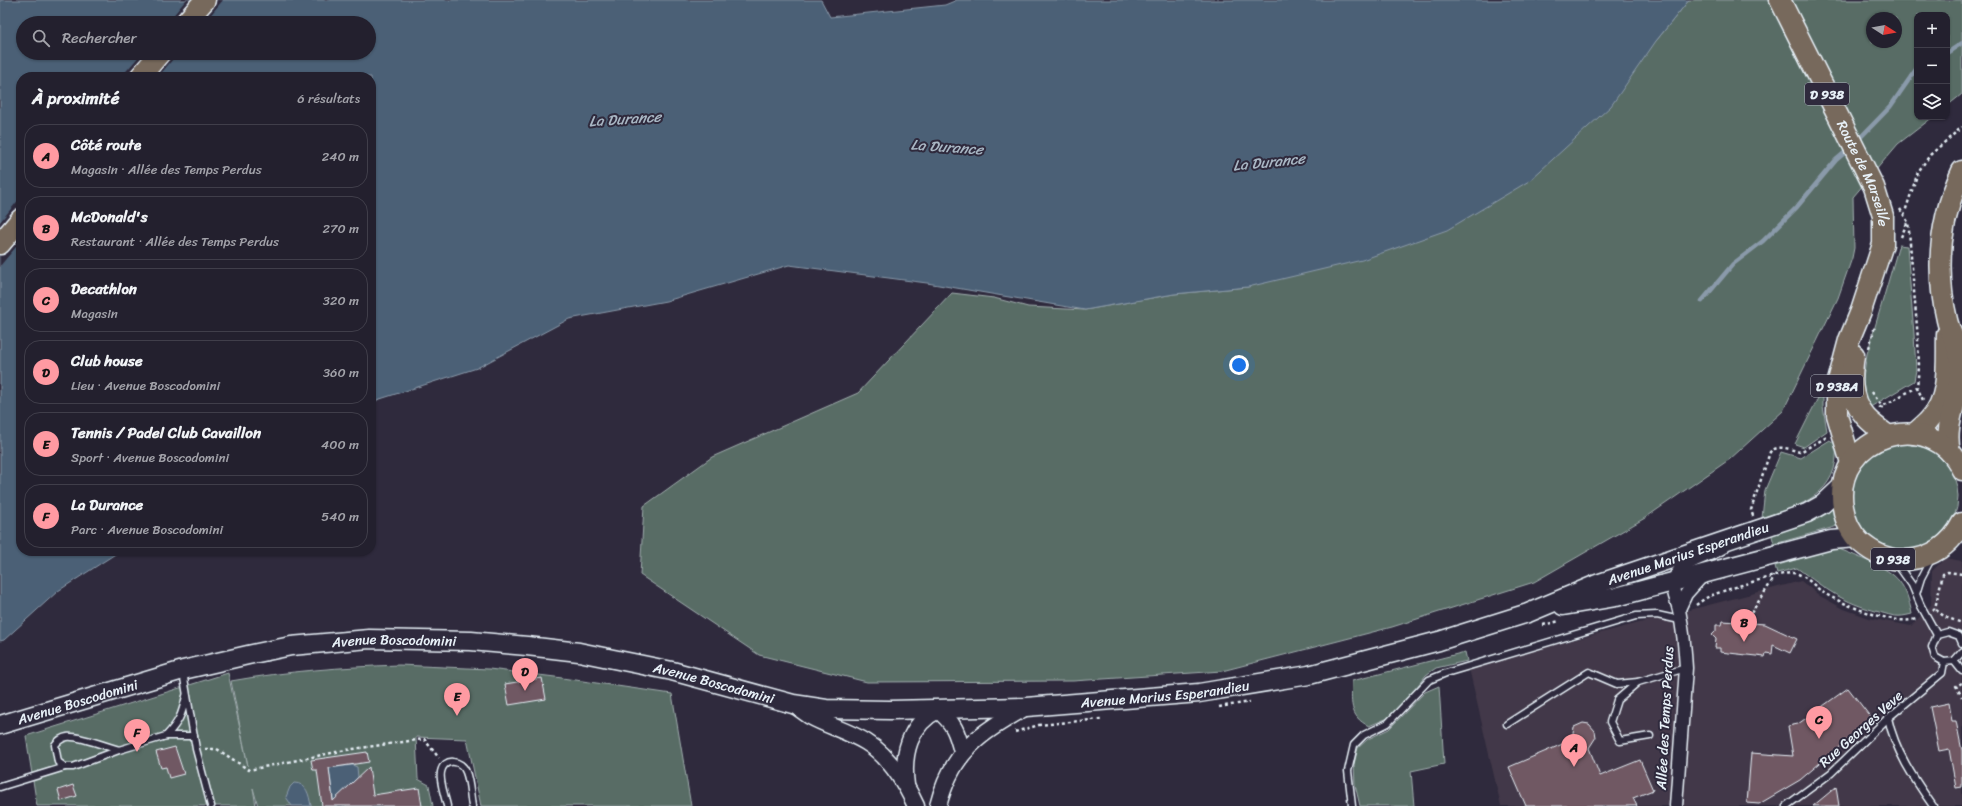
<!DOCTYPE html>
<html lang="fr">
<meta charset="utf-8">
<style>
body{margin:0;font-family:Sriracha,sans-serif;background:#2b2836;color:#f1f3f6}
.controls{position:absolute;right:12px;top:12px;display:grid;overflow:hidden;border-radius:8px;box-shadow:0 1px 3px #0004}
.controls button{width:36px;height:36px;display:grid;place-items:center;padding:0;border:0;border-bottom:1px solid #403e4a;background:#23202e;color:#f1f3f6;font:20px sans-serif}
.compass{position:absolute;left:1866px;top:12px;width:36px;height:36px;border-radius:50%;background:#23202e;box-shadow:0 1px 3px #0004;rotate:101deg}
.you{position:absolute;left:1239px;top:365px;width:14px;height:14px;margin:-10px;border:3px solid #fff;border-radius:50%;background:#1a73e8;box-shadow:0 0 0 6px #1a73e833}
.badge{display:grid;place-items:center;width:26px;height:26px;border-radius:50%;background:#ff9aa2;color:#111;font-size:13px;font-weight:700}
.pin{position:absolute;translate:-50% -33px;filter:drop-shadow(0 1px 2px #0008)}
.pin::after{content:'';position:absolute;top:21px;width:14px;height:12px;background:inherit;clip-path:polygon(0 0,100% 0,50% 100%)}
.list{margin:0;padding:0;list-style:none}
h2{display:flex;justify-content:space-between;align-items:center;height:52px;margin:0;padding:0 16px;font-size:17px}
h2 small{font-size:13px;font-weight:400;color:#a3a3aa}
.list li{display:grid;grid-template-columns:26px 1fr auto;gap:12px;align-items:center;box-sizing:border-box;height:64px;margin:0 8px 8px;padding:0 8px;border:1px solid #403e4a;border-radius:16px}
.list b{display:block;font-size:15px;white-space:nowrap}
.list p{margin:0;font-size:13px;white-space:nowrap;color:#a3a3aa}
.list em{font-size:13px;font-style:normal;color:#a3a3aa}
.icon{flex:none;width:22px;height:22px;fill:none;stroke:currentColor;stroke-width:2;stroke-linecap:round;stroke-linejoin:round}
.map{position:relative;flex:none;width:1962px;height:806px;overflow:hidden}
.search{position:absolute;background:#23202e;box-shadow:0 1px 3px #0004;left:16px;top:16px;width:360px;height:44px;display:flex;align-items:center;gap:10px;box-sizing:border-box;padding:0 14px;border-radius:22px;color:#a3a3aa;font-size:15px}
.panel{position:absolute;background:#23202e;box-shadow:0 1px 3px #0004;left:16px;top:72px;width:360px;height:484px;border-radius:16px}
.map>svg:first-child{display:block}
.built{fill:#423848}
.green{fill:#596c65;stroke:#a0aeae;fill-rule:evenodd}
.water{fill:#4b6076;stroke:#8a9aaa;fill-rule:evenodd}
.pier{fill:#2f2a3d}
.lines{fill:none;stroke-linecap:round;stroke-linejoin:round}
.stream{stroke:#8a9aaa;stroke-width:4.5}
.building{fill:#705863;stroke:#e8f1f8}
.service-casing{stroke:#e8f1f8;stroke-width:9}
.minor-casing{stroke:#e8f1f8;stroke-width:15}
.tertiary-casing{stroke:#e8f1f8;stroke-width:19}
.secondary-casing{stroke:#e8f1f8;stroke-width:21}
.primary-casing{stroke:#e8f1f8;stroke-width:23}
.path{stroke:#e8f1f8;stroke-width:2.5;stroke-dasharray:3 3;stroke-linecap:butt}
.service{stroke:#2f2a3d;stroke-width:6}
.minor{stroke:#2f2a3d;stroke-width:12}
.tertiary{stroke:#2f2a3d;stroke-width:16}
.secondary{stroke:#2f2a3d;stroke-width:18}
.primary{stroke:#77695c;stroke-width:20}
.labels{text-anchor:middle;dominant-baseline:central;stroke-width:4;stroke-linejoin:round;paint-order:stroke}
.shield{fill:#2f2a3d;stroke:#b0b5c0;stroke-width:1}
.shield-label{font-size:13px;font-weight:bold;fill:#e8f1f8}
.street-label{font-size:14px;fill:#e8f1f8;stroke:#2f2a3d}
.water-label{font-size:15px;font-style:italic;fill:#a9b7c4;stroke:#2f2a3d}
</style>
<div class="map">
<svg width="1962" height="806" viewBox="0 0 1962 806">
<rect width="100%" height="100%" fill="#2f2a3d"/>
<filter id="ink" filterUnits="userSpaceOnUse"><feTurbulence type="fractalNoise" baseFrequency=".025" numOctaves="2"/><feDisplacementMap in="SourceGraphic" scale="8" xChannelSelector="R" yChannelSelector="G"/><feConvolveMatrix kernelMatrix="1 2 1 2 8 2 1 2 1" color-interpolation-filters="sRGB"/></filter>
<g filter="url(#ink)">
<path class="built" d="M1945 558 1962 561V806H1501L1469 668 1577 639 1801 581 1820 596 1844 609 1869 618 1911 626 1931 605 1932 571Z"/>
<g class="green">
<path d="M1689 0H1962V94L1947 106V15H1917V117H1933L1898 144 1853 197 1854 248 1852 258 1838 298 1783 411 1730 459 1645 518 1534 582 1392 627 1222 671 1073 681 867 682 759 655 640 575 644 506 712 457 858 393 952 293 994 298 1028 307 1085 310 1174 294 1248 287 1656 41ZM1872 18H1896V42H1872Z"/>
<path d="M1899 245 1907 246 1914 334 1916 370 1914 381 1867 409 1861 390 1867 354Z"/>
<path d="M1823 388V407L1827 431 1804 447 1795 444Z"/>
<path d="M1830 440 1836 445C1840 494 1801 506 1762 518L1765 490 1781 452 1801 458Z"/>
<circle cx="1905" cy="497" r="53"/>
<path d="M1832 505 1834 518 1838 526 1774 544 1771 532Z"/>
<path d="M1839 549C1850 553 1860 558 1870 562 1898 574 1906 584 1912 614 1897 618 1894 616 1879 612 1842 602 1827 590 1797 568L1777 573 1775 566 1825 551Z"/>
<path d="M1465 652 1467 661 1436 668 1426 675 1395 715 1369 726C1349 717 1351 701 1352 681Z"/>
<path d="M399 665 489 669 555 677 672 694 691 806H481L467 739 416 737 418 779 429 785 433 806H258L253 788 256 806H37L26 736 228 673 248 766 231 681C287 671 342 667 399 665Z"/>
<path d="M1439 686 1444 764 1411 771 1414 806H1360L1355 785 1354 764 1358 748 1368 739 1389 729 1425 692Z"/>
</g>
<g class="water">
<path d="M0 0H821L830 17 945 5 957 0H1689L1656 41 1611 106 1529 181 1447 230 1362 260 1248 287 1174 294 1085 310 927 283 789 265 666 301 569 319 477 368 377 400 371 408V77H21V551H120L58 591 4 640 0 641ZM23 23H369V53H23Z"/>
<path d="M352 765 357 767 358 777 352 783 355 801 334 804 329 768Z"/>
<path d="M294 783C307 783 309 795 311 806H292L286 797 290 787Z"/>
</g>
<g class="pier">
<path d="M186 0H223L204 23H167Z"/>
<path d="M142 53H178L158 77H121Z"/>
<path d="M21 197V241L0 266V222Z"/>
</g>
<g class="lines">
<g class="stream">
<path d="M1947 53 1962 43"/>
<path d="M1857 141 1890 107 1917 68"/>
<path d="M1702 301 1733 264 1763 241 1796 208 1836 160 1849 149"/>
</g>
</g>
<g class="building">
<path d="M1723 621 1765 624 1797 639 1790 653 1773 645 1772 654 1766 653 1765 657 1720 652V648H1715L1716 639 1712 635 1716 631V625H1722Z"/>
<path d="M542 678 546 699 509 705 505 684Z"/>
<path d="M1848 688 1872 719 1800 780 1759 804 1747 803 1751 753 1793 756 1788 726 1798 724Z"/>
<path d="M1949 703 1952 721H1956L1962 751V787L1956 788 1949 749 1939 751 1930 707Z"/>
<path d="M1583 723 1589 724 1595 731 1596 737 1589 748 1600 776 1640 760 1653 790 1633 798 1637 806H1526L1509 767 1572 740 1574 727Z"/>
<path d="M175 747 184 774 169 778 166 767 161 768 156 752Z"/>
<path d="M367 752 369 762 329 768 333 801 369 767 373 795 419 788 422 806H322L317 770H313L311 760Z"/>
<path d="M73 785 77 796 61 801 58 790Z"/>
<path d="M1836 787 1839 806H1813Z"/>
</g>
<g class="lines">
<defs>
<g id="service">
<path d="M1897 564 1912 585 1921 606 1937 635"/>
<path d="M1916 594 1921 578 1931 559"/>
<path d="M1962 643 1959 636 1948 632 1937 635 1932 647 1935 657 1944 662 1954 661 1962 652"/>
<path d="M1954 661 1962 671"/>
<path d="M183 672 196 749 211 806"/>
<path d="M1888 718C1895 751 1914 779 1933 806"/>
<path d="M1507 724 1589 672 1617 684 1638 682"/>
<path d="M166 736C179 722 182 715 186 696"/>
<path d="M1650 736 1620 741 1610 722 1617 700 1638 682 1686 668"/>
<path d="M119 750C108 747 77 735 67 737 61 738 58 741 55 745L58 762 65 767H73L119 750 166 736H194"/>
<path d="M0 787 65 767"/>
<path d="M447 806C445 796 439 781 441 772 444 757 462 760 466 772 470 782 470 795 472 806"/>
<path d="M1352 806 1348 771 1354 745 1364 735 1388 723 1429 680 1446 673 1636 616 1657 615 1680 620"/>
<path d="M1786 806 1831 773 1888 718 1942 673 1944 662"/>
</g>
<g id="minor">
<path d="M1679 609 1686 594 1704 574"/>
<path d="M1676 806 1686 668C1685 649 1683 629 1679 610 1677 601 1673 594 1673 584 1674 577 1679 570 1684 566 1696 558 1711 555 1723 547"/>
</g>
<g id="tertiary">
<path d="M793 704C799 708 804 712 810 716 828 726 848 731 866 742 889 756 905 782 916 806"/>
<path d="M906 785C902 755 909 724 938 710 954 723 957 732 962 752"/>
<path d="M938 806C952 751 979 734 1026 707"/>
</g>
<g id="secondary">
<path d="M1563 606 1616 597 1831 540 1857 538"/>
<path id="s1" d="M0 725 183 670 248 655 291 646 369 639 471 641 527 646 579 652 672 671 793 704 826 709 890 710 1026 707 1199 693 1309 675 1439 641 1528 613 1597 584 1807 513 1823 504 1842 486"/>
</g>
<g id="primary">
<path id="s2" d="M1780 0 1874 187 1883 216V244L1861 311 1849 340 1837 385V415L1851 463"/>
<path d="M185 23 205 0"/>
<path d="M140 77 160 53"/>
<path d="M0 244 21 219"/>
<path d="M1854 355C1851 376 1850 399 1864 415 1870 423 1880 429 1888 436"/>
<path d="M1914 434C1919 429 1925 425 1930 419 1951 397 1946 362 1947 334"/>
<path d="M1950 452C1943 419 1962 397 1961 363 1960 348 1950 334 1947 320 1935 269 1940 218 1962 171"/>
<path d="M1962 470C1932 404 1831 435 1843 507 1845 520 1851 533 1860 542 1873 553 1890 561 1907 560 1931 558 1951 545 1962 523"/>
</g>
</defs>
<use href="#service" class="service-casing"/>
<use href="#minor" class="minor-casing"/>
<use href="#tertiary" class="tertiary-casing"/>
<use href="#secondary" class="secondary-casing"/>
<use href="#primary" class="primary-casing"/>
<g class="path">
<path d="M1900 209 1908 222 1909 231 1918 339 1919 367 1917 387 1923 400"/>
<path d="M1904 215 1918 172 1930 155 1962 127"/>
<path d="M1901 237 1907 223"/>
<path d="M1869 348 1875 326"/>
<path d="M1872 392 1883 408"/>
<path d="M1879 408 1917 387"/>
<path d="M1753 516 1751 510 1770 452C1778 444 1789 449 1800 452L1827 437"/>
<path d="M1696 605C1700 602 1704 599 1708 597 1720 591 1782 572 1793 573 1806 574 1814 587 1824 593 1842 604 1899 628 1918 618"/>
<path d="M1933 610 1935 608 1943 574 1948 572 1962 574"/>
<path d="M1936 610 1945 617 1962 623"/>
<path d="M1751 613 1772 581 1773 576"/>
<path d="M1543 625 1560 621"/>
<path d="M1962 683 1956 686 1962 697"/>
<path d="M1219 707 1250 702"/>
<path d="M1015 732 1039 725 1101 719"/>
<path d="M205 749H217L249 770 346 750 424 739 439 758"/>
</g>
<use href="#service" class="service"/>
<use href="#minor" class="minor"/>
<use href="#tertiary" class="tertiary"/>
<use href="#secondary" class="secondary"/>
<use href="#primary" class="primary"/>
</g>
</g>
<g class="labels">
<g class="shield">
<rect x="1805" y="83" width="44" height="22" rx="3"/>
<rect x="1811" y="375" width="52" height="22" rx="3"/>
<rect x="1871" y="548" width="44" height="22" rx="3"/>
</g>
<g class="shield-label">
<text x="1827" y="94">D 938</text>
<text x="1837" y="386">D 938A</text>
<text x="1893" y="559">D 938</text>
</g>
<g class="street-label">
<text stroke="none"><textPath href="#s2" startOffset="193">Route de Marseille</textPath></text>
<text stroke="none"><textPath href="#s1" startOffset="1728">Avenue Marius Esperandieu</textPath></text>
<text stroke="none"><textPath href="#s1" startOffset="405">Avenue Boscodomini</textPath></text>
<text stroke="none"><textPath href="#s1" startOffset="729">Avenue Boscodomini</textPath></text>
<text stroke="none"><textPath href="#s1" startOffset="1184">Avenue Marius Esperandieu</textPath></text>
<text stroke="none"><textPath href="#s1" startOffset="81">Avenue Boscodomini</textPath></text>
<text transform="translate(1665 718) rotate(-87)">Allée des Temps Perdus</text>
<text transform="translate(1861 729) rotate(-42)">Rue Georges Veve</text>
</g>
<g class="water-label">
<text transform="translate(625 119) rotate(-4)">La Durance</text>
<text transform="translate(947 147) rotate(4)">La Durance</text>
<text transform="translate(1269 162) rotate(-6)">La Durance</text>
</g>
</g>
</svg>
<div class="controls">
<button>+</button>
<button>−</button>
<button><svg class="icon" aria-label="layers" viewBox="0 0 24 24"><path d="M12 4l9 5-9 5-9-5zM3 14l9 5 9-5"/></svg></button>
</div>
<svg class="compass" viewBox="-18 -18 36 36"><path d="M0-13l5 13h-10z" fill="#e53935"/><path d="M0 13l5-13h-10z" fill="#a3a3aa"/></svg>
<div class="you"></div>
<div class="pin badge" style="left:1574px;top:767px">A</div>
<div class="pin badge" style="left:1744px;top:642px">B</div>
<div class="pin badge" style="left:1819px;top:739px">C</div>
<div class="pin badge" style="left:525px;top:691px">D</div>
<div class="pin badge" style="left:457px;top:716px">E</div>
<div class="pin badge" style="left:137px;top:752px">F</div>
<div class="search"><svg class="icon" aria-label="search" viewBox="0 0 24 24"><circle cx="10" cy="10" r="6"/><path d="M15 15l6 6"/></svg>Rechercher</div>
<section class="panel">
<h2>À proximité<small>6 résultats</small></h2>
<ul class="list">
<li><span class="badge">A</span><div><b>Côté route</b><p>Magasin · Allée des Temps Perdus</p></div><em>240 m</em></li>
<li><span class="badge">B</span><div><b>McDonald's</b><p>Restaurant · Allée des Temps Perdus</p></div><em>270 m</em></li>
<li><span class="badge">C</span><div><b>Decathlon</b><p>Magasin</p></div><em>320 m</em></li>
<li><span class="badge">D</span><div><b>Club house</b><p>Lieu · Avenue Boscodomini</p></div><em>360 m</em></li>
<li><span class="badge">E</span><div><b>Tennis / Padel Club Cavaillon</b><p>Sport · Avenue Boscodomini</p></div><em>400 m</em></li>
<li><span class="badge">F</span><div><b>La Durance</b><p>Parc · Avenue Boscodomini</p></div><em>540 m</em></li>
</ul>
</section>
</div>
